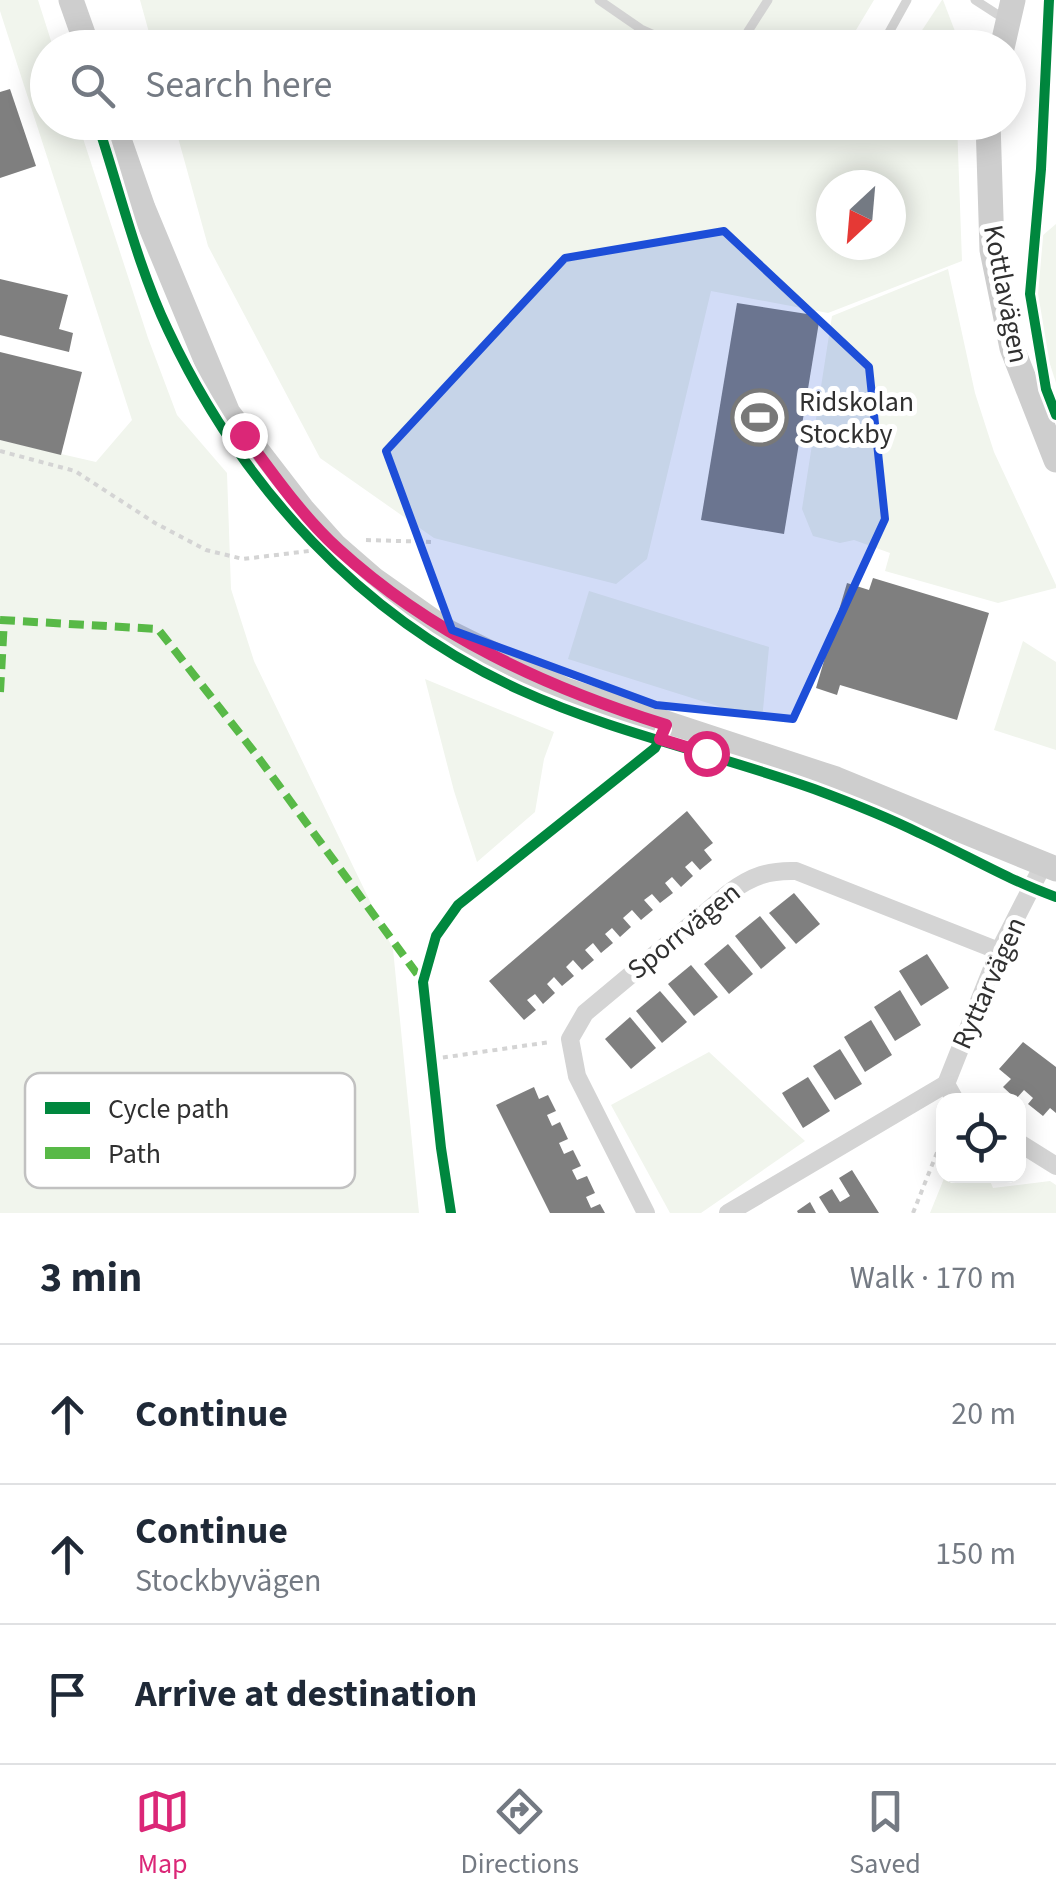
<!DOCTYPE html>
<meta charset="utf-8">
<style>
body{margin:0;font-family:"Source Sans 3",sans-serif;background:#f2f2f3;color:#1f2937}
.controls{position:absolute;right:30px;bottom:30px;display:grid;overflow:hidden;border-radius:20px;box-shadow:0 5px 25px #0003}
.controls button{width:90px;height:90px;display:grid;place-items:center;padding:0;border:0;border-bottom:2px solid #e0e1e3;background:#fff;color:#1f2937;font:50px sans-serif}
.compass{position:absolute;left:816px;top:170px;width:90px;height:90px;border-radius:50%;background:#fff;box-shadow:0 5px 25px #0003;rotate:206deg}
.stop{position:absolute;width:30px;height:30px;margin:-22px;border:8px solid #db2777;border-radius:50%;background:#fff}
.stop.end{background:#db2777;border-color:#fff;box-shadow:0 2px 10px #0008}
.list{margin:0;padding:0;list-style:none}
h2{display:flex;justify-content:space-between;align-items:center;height:130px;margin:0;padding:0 40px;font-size:42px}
h2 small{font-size:32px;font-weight:400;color:#747a83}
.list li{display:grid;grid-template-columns:65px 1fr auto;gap:30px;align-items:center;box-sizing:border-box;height:140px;padding:0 40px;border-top:2px solid #e0e1e3}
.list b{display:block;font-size:38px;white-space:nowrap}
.list p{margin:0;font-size:32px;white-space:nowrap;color:#747a83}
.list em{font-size:32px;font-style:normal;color:#747a83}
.icon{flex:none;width:55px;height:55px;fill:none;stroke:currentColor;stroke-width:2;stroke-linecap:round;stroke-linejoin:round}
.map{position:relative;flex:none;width:1056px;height:1213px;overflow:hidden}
.search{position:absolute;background:#fff;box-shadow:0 5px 25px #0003;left:30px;right:30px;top:30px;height:110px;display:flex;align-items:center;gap:25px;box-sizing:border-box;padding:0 35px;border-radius:55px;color:#747a83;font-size:38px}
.sheet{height:550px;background:#fff}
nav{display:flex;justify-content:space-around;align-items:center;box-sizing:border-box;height:140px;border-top:2px solid #e0e1e3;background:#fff;font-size:28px;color:#747a83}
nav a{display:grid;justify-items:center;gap:5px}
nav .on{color:#db2777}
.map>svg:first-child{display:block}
.green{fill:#f1f5ed;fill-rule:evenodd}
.building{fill:#7f7f7f}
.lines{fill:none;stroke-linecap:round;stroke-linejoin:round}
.path{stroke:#d4d4d4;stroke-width:4;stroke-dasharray:5 5;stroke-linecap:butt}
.lane{stroke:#d4d4d4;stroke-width:9}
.street{stroke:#d4d4d4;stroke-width:18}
.secondary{stroke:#cecece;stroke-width:25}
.quiet{stroke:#58b947;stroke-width:8;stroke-dasharray:15 8;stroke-linecap:butt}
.cycleway-casing{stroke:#fff;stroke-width:16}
.cycleway{stroke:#00873e;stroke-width:10}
.route{stroke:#db2777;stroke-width:12}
.marked{fill:#1d4ed8;fill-opacity:0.2;stroke:#1d4ed8;stroke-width:8;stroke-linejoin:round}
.labels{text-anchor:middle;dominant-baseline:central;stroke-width:10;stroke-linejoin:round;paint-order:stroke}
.street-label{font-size:28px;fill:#303030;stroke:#fff}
.poi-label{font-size:28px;fill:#303030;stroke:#fff;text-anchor:start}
.key{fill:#fff;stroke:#c1c1c1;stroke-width:2.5}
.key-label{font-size:28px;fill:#303030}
</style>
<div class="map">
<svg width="1056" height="1213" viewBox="0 0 1056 1213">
<rect width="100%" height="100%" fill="#fff"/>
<g class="green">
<path d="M0 0H38L53 47 48 48V122L78 123 148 338 177 415 227 473 231 589 254 661 393 949 419 1213H0V440L96 462 132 420 0 11Z"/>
<path d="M140 0H874L856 30 877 47H153Z"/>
<path d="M943 0 961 47H911L942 0Z"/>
<path d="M174 123H957L962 261 828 313 711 291 647 559 616 584 434 538 320 458 208 246ZM831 185H891V245H831Z"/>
<path d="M1056 224V383L1035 317 1042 236Z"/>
<path d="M948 269 975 393 994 452 1056 585V588L998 603 885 571 890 553 854 540 840 543 813 536 802 509 832 316Z"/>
<path d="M589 591 769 647 762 720 568 659Z"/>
<path d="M1023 641 1056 662V750L994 730Z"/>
<path d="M425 679 554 732 544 759 535 812 477 862 454 791Z"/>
<path d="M709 1052 805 1141 701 1213H670L611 1105Z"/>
<path d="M945 1176H988L993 1188 1050 1181 1056 1185V1213H930Z"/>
</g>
<g class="building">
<path d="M10 89 36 166 0 178V92Z"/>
<path d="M0 279 68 295 59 329 73 333 69 352 0 335Z"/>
<path d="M737 303 820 316 784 534 701 520Z"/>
<path d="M0 352 82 372 61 455 0 440Z"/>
<path d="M873 578 989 613 957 720 840 685 837 695 816 688 847 583 869 590Z"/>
<path d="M687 811 713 843 704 850 712 860 700 870 692 861 685 867 693 876 681 887 672 877 665 883 673 893 660 903 652 894 644 900 653 910 641 920 632 910 623 918 631 927 620 937 612 928 605 934 613 943 601 953 593 943 585 950 594 960 582 970 573 960 566 967 574 976 562 986 554 977 547 984 555 993 543 1004 535 994 527 1000 536 1010 524 1020 489 981Z"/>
<path d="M794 893 820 924 796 944 769 913Z"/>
<path d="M760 916 786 948 761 969 735 936Z"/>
<path d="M728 944 753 974 729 994 704 964Z"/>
<path d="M927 954 949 988 921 1006 899 971Z"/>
<path d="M691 965 718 997 694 1016 668 984Z"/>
<path d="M900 990 921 1025 895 1041 874 1007Z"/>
<path d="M660 991 687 1022 662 1043 636 1011Z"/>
<path d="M630 1017 656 1048 631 1069 605 1039Z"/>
<path d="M871 1020 892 1055 865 1072 844 1037Z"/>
<path d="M1023 1042 1056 1067V1113L1050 1108 1043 1116 1028 1104 1033 1098 1024 1090 1016 1099 1003 1087 1011 1079 999 1069Z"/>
<path d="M840 1049 862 1084 835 1100 813 1066Z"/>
<path d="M808 1077 830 1111 803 1128 782 1093Z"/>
<path d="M534 1087 539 1099 548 1095 556 1111 547 1115 552 1126 560 1122 568 1139 559 1143 564 1154 573 1150 581 1166 572 1170 577 1180 587 1176 595 1193 586 1197 591 1208 600 1204 605 1213H550L496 1105Z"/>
<path d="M852 1170 879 1213H829L819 1197 832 1189 840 1202 850 1196 839 1178Z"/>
<path d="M810 1202 816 1213H798L797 1211Z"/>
</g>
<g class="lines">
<g class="path">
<path d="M0 451 75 471 155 523 206 550 243 559 309 551"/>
<path d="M366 540 434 542"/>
<path d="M433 1059 550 1042"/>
<path d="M913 1213 944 1135"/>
</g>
<g class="lane">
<path d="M599 0 641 29 684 48"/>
<path d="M975 0 1006 20"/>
<path d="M887 36 907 0"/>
<path d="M721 48 745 36 768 0"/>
</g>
<g class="street">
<path d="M955 1100 946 1084 999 951 1043 865"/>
<path d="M1018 1142 1056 1166"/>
<path d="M646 1213 577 1076 570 1039 585 1013 730 892C752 876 769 870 796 871L999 951"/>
<path d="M728 1213 946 1084"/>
</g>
<g class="secondary">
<path d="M71 0 88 48"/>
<path d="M1002 48 1013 0"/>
<path d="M113 122 143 208 228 413 302 509 335 546 373 579 448 632 565 690 836 779 1056 869"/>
<path d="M988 122 992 250 1012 348 1056 460"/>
</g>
<g class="quiet">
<path d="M0 620 158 629 255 753 423 982"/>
<path d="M0 692 4 620"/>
</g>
<defs>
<g id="cycleway">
<path d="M1049 0 1041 169 1030 294 1046 389 1056 415"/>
<path d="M97 122C120 191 137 265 168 330 242 487 361 617 520 690 614 733 717 754 814 789 849 802 885 816 919 833 965 854 1008 880 1056 897"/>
<path d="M451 1213 441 1148 423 982 436 936 458 905 655 748 664 729"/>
</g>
</defs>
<use href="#cycleway" class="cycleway-casing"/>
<use href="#cycleway" class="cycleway"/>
</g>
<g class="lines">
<path class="route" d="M244 435C273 474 302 516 337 548 432 635 545 687 666 725L660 739 706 753"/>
</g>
<path class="marked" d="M724 231 869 367 885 519 793 719 656 705 452 630 386 451 565 258Z"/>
<defs>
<symbol id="stadium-ring" viewBox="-11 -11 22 22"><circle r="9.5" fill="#fff" stroke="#787878" stroke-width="1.5"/><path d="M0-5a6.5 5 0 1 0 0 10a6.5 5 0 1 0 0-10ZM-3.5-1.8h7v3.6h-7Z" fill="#787878"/></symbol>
</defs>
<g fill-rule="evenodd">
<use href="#stadium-ring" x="728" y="386" width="63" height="63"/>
</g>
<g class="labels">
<g class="street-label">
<text transform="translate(1006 294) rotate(79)">Kottlavägen</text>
<text transform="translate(684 931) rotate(-39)">Sporrvägen</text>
<text transform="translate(989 983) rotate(-66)">Ryttarvägen</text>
</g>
<g class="poi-label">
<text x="799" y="402">Ridskolan<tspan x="799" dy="32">Stockby</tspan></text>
</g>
</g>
<rect x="25" y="1073" width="330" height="115" rx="15" class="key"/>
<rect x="45" y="1102" width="45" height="12" fill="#00873e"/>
<rect x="45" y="1147" width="45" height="12" fill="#58b947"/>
<g class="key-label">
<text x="108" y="1118">Cycle path</text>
<text x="108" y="1163">Path</text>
</g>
</svg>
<div class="controls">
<button><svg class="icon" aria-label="locate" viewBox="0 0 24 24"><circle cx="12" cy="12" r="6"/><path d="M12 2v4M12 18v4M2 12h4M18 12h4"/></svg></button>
</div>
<svg class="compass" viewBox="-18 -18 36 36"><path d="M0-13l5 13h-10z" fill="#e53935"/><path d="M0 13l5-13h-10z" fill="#747a83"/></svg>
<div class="stop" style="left:706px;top:753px"></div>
<div class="stop end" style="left:244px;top:435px"></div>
<div class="search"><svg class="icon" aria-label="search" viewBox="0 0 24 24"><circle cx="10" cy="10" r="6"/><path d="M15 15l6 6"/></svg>Search here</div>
</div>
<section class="sheet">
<h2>3 min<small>Walk · 170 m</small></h2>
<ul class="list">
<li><svg class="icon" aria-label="ahead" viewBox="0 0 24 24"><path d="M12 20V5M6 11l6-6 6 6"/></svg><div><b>Continue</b></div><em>20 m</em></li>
<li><svg class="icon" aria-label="ahead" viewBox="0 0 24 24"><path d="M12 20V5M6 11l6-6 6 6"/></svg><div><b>Continue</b><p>Stockbyvägen</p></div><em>150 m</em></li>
<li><svg class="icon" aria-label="arrive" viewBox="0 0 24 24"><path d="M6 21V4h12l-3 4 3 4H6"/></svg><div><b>Arrive at destination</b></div></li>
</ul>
</section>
<nav>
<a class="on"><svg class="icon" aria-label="map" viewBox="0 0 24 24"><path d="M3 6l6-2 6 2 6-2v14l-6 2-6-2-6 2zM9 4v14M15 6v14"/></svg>Map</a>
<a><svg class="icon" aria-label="directions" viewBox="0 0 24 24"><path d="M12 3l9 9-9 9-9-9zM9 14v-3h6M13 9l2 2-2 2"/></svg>Directions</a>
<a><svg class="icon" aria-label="saved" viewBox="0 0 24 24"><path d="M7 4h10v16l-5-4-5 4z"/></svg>Saved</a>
</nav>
